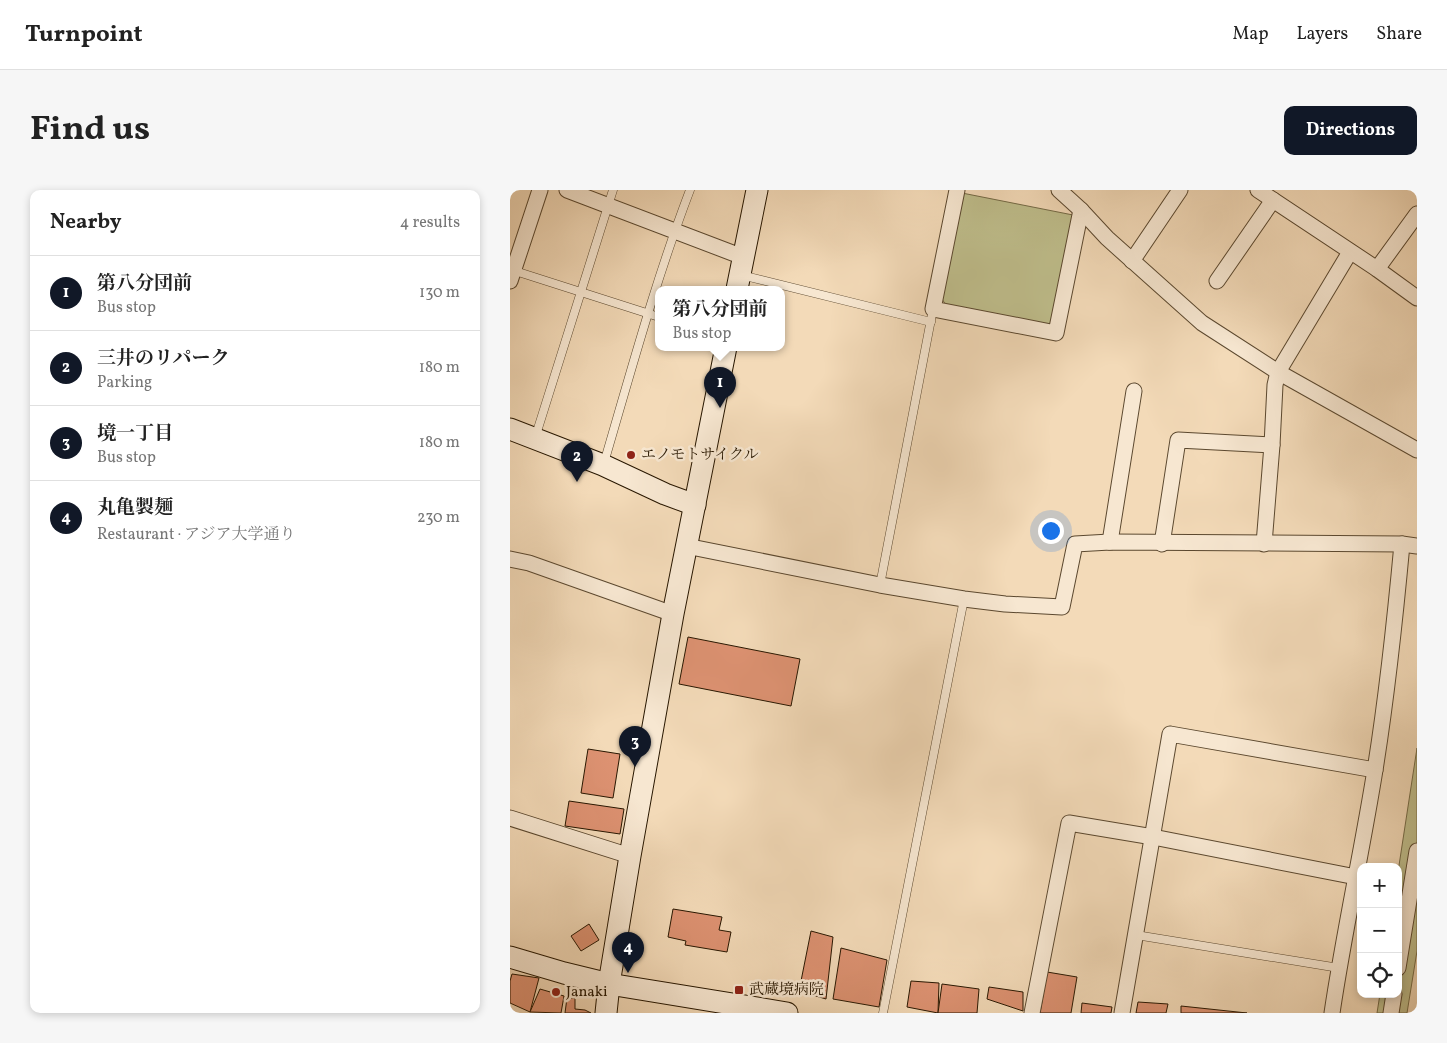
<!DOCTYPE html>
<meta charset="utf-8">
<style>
body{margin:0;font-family:Vollkorn,"Noto Serif JP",serif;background:#f6f6f6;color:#222}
.controls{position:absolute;right:15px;bottom:15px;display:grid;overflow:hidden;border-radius:10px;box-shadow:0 2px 8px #0003}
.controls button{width:45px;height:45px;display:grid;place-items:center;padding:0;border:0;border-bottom:1px solid #e0e0e0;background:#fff;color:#222;font:25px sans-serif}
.you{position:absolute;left:540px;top:340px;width:18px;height:18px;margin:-12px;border:4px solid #fff;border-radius:50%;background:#1a73e8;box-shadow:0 0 0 8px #1a73e833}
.badge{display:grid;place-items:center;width:32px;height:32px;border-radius:50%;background:#111827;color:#fff;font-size:16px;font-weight:700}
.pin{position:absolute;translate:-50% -41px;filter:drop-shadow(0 1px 2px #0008)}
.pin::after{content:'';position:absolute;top:26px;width:18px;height:15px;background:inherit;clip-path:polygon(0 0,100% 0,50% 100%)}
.popup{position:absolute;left:145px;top:96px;width:130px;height:65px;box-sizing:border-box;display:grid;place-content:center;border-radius:10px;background:#fff;filter:drop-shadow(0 1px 4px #0005);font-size:16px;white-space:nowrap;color:#767676}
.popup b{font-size:19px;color:#222}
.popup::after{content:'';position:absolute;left:50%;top:100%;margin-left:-10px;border:10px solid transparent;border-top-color:#fff}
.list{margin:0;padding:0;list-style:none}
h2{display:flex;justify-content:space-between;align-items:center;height:65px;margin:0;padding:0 20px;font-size:21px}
h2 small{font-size:16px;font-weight:400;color:#767676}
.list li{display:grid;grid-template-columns:32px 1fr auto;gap:15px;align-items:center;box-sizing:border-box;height:75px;padding:0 20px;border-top:1px solid #e0e0e0}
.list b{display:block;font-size:19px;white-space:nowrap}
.list p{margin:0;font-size:16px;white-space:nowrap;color:#767676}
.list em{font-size:16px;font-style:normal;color:#767676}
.icon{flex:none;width:28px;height:28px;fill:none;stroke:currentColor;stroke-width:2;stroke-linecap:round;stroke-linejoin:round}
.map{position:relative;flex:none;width:907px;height:823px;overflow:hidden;border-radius:10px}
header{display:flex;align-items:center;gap:30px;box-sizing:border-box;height:70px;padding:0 25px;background:#fff;border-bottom:1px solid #e0e0e0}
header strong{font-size:24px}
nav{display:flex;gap:28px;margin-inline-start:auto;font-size:18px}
.intro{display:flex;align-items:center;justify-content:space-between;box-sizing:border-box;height:120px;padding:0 30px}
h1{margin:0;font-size:35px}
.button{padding:12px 22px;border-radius:10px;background:#111827;color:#fff;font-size:18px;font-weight:700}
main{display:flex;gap:30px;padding:0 30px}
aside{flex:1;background:#fff;border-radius:10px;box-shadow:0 2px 8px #0003}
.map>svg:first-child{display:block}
.park{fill:#bfbe8c;stroke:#746a46}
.building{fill:#dd9272;stroke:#281701}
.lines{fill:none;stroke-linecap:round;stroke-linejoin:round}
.lane-casing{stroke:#5b482f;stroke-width:9}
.street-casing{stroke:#5b482f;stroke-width:17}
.secondary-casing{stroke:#281701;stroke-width:23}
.lane{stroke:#f7e7d1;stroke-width:8}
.street{stroke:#f7e7d1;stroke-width:15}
.secondary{stroke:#f7e7d1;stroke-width:21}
.poi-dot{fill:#8f2418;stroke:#f7e7d1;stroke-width:2}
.labels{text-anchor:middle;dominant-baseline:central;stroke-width:5;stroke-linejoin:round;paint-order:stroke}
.poi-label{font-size:15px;fill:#281701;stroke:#f7e7d1;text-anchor:start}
</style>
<header>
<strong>Turnpoint</strong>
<nav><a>Map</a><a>Layers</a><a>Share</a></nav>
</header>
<div class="intro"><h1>Find us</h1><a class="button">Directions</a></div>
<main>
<aside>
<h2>Nearby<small>4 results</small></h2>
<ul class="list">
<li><span class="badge">1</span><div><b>第八分団前</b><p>Bus stop</p></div><em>130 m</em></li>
<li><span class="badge">2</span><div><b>三井のリパーク</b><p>Parking</p></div><em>180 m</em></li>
<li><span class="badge">3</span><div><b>境一丁目</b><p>Bus stop</p></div><em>180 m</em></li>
<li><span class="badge">4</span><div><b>丸亀製麺</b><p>Restaurant · アジア大学通り</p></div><em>230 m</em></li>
</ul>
</aside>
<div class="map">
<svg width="907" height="823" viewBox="0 0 907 823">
<rect width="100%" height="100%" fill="#f3dab8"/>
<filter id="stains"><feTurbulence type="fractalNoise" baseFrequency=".004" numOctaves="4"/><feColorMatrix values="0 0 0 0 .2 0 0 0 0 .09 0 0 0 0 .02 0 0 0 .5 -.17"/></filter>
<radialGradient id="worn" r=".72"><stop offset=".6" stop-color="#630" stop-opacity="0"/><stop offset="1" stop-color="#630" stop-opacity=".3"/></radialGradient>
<g class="park">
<path d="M452 3 563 25 543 131 538 135 436 115 432 109Z"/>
<path d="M907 558V761L897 823H867L870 804H888V682Z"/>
</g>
<g class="building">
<path d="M178 447 290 469 281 516 169 494Z"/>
<path d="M78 559 110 564 103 608 71 603Z"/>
<path d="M59 611 114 619 110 644 55 636Z"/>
<path d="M163 719 212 727 209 740 221 742 217 762 175 755 176 751 158 747Z"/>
<path d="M79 734 89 750 71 761 61 746Z"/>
<path d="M301 741 323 747 316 809 289 801Z"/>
<path d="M331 758 377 770 369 817 323 809Z"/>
<path d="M537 782 567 787 561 823H530Z"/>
<path d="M2 784 29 788 20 822 0 813V791Z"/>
<path d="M401 791 429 793 428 823 397 817Z"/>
<path d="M432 794 469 799 467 823H428Z"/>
<path d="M479 797 513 802V821L477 809Z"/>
<path d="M30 799 54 806 51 823 20 822Z"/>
<path d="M57 808H65V819L75 820 81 823H55Z"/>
<path d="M628 812 658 814 656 823H626Z"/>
<path d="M572 813 602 817 601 823H571Z"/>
<path d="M671 816 737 823H671Z"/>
</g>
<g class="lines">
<defs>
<g id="lane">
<path d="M2 80 149 127"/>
<path d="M231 85 421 132"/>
<path d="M25 248 103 0"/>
<path d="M94 273C121 181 146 89 180 0"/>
<path d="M370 395 423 119"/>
<path d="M626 745 829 778"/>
<path d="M373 823 454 409"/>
</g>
<g id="street">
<path d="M57 0 233 67"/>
<path d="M447 0 423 119 546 143 571 20"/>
<path d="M549 0 571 20 597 48 692 133 768 182 907 260"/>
<path d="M748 0 867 79 907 108"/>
<path d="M622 71 670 0"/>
<path d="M867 79 907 24"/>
<path d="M0 91 30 0"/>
<path d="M707 91 763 10"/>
<path d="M600 352 624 201"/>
<path d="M652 354 668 250 762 255"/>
<path d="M754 354 762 255 765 195 768 182 840 62"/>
<path d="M176 356 370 395 454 409 495 414 552 417 565 354 600 352 892 354 907 356"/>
<path d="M0 369 19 373 163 424"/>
<path d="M0 628 120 666"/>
<path d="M888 778 907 661"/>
<path d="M522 823 559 633 643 647 846 687"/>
<path d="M612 823 660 544 865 580"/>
<path d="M822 823C834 742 852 661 865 580 877 505 885 430 892 354"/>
<path d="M881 823 884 804"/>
</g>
<g id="secondary">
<path d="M227 99 247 0"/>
<path d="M0 239 93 275 155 304 185 315"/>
<path d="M0 767 54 783 99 794 277 823"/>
<path d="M96 823 99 794 120 666 163 424 216 157"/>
</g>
</defs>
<use href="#lane" class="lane-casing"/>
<use href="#street" class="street-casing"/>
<use href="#secondary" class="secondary-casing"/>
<use href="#lane" class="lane"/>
<use href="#street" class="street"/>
<use href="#secondary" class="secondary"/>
</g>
<g class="poi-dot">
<circle cx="121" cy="265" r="5"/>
<rect x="224" y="795" width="10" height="10" rx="2.5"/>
<circle cx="46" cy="802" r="5"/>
</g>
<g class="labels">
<g class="poi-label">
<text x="131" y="265">エノモトサイクル</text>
<text x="239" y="800">武蔵境病院</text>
<text x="56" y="802">Janaki</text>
</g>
</g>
<rect width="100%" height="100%" filter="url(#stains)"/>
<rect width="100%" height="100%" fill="url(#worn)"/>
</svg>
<div class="controls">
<button>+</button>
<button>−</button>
<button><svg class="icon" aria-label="locate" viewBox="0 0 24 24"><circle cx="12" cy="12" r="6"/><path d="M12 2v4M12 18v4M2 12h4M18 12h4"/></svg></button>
</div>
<div class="you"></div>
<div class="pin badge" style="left:210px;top:218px">1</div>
<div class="popup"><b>第八分団前</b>Bus stop</div>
<div class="pin badge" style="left:67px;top:292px">2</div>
<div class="pin badge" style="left:125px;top:577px">3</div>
<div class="pin badge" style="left:118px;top:783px">4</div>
</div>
</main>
